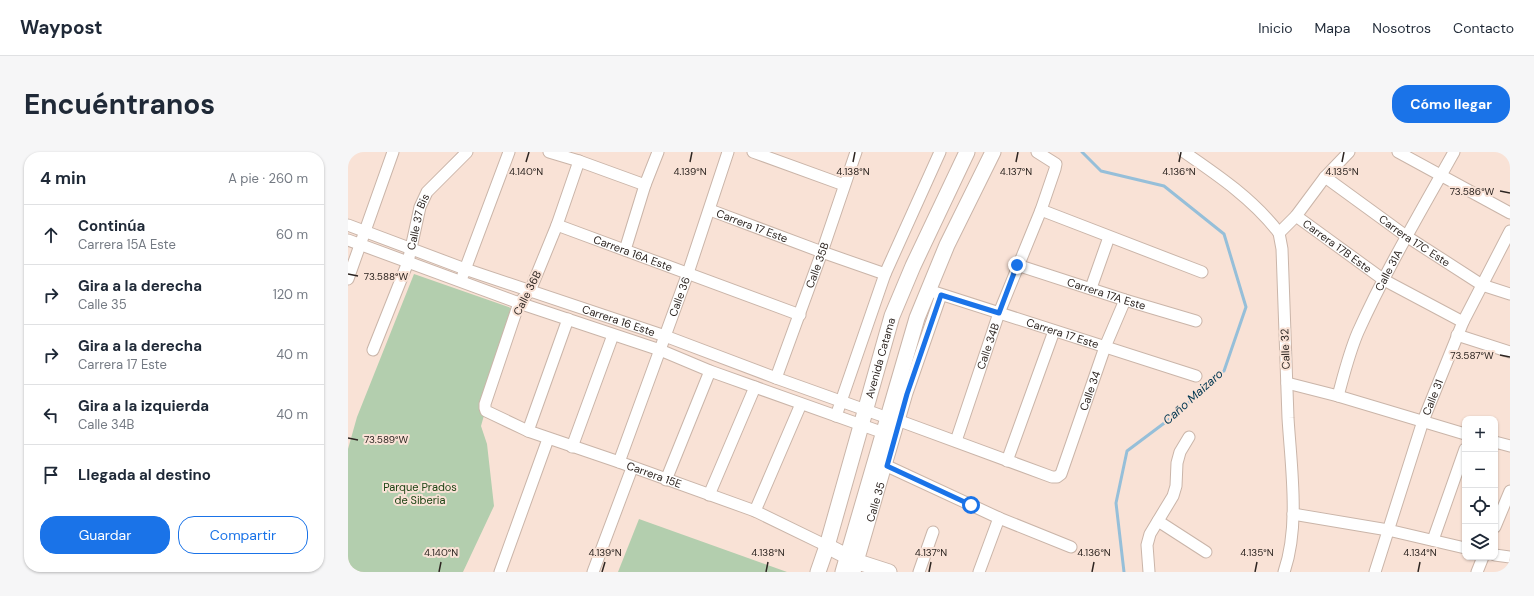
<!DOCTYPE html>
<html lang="es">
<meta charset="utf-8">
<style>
body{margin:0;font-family:"DM Sans",sans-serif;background:#f6f6f7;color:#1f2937}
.controls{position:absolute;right:12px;bottom:12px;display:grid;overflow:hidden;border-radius:8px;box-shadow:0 1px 3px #0004}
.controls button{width:36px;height:36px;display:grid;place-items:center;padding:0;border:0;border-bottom:1px solid #e0e1e3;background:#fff;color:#1f2937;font:20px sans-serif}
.stop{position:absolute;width:12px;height:12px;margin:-9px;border:3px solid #1a73e8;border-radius:50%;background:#fff}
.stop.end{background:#1a73e8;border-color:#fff;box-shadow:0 1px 4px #0008}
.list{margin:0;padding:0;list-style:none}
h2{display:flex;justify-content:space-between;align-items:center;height:52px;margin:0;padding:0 16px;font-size:17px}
h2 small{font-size:13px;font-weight:400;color:#747a83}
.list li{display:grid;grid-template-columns:26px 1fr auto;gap:12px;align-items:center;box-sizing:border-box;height:60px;padding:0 16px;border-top:1px solid #e0e1e3}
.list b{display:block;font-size:15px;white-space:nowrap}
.list p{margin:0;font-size:13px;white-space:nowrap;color:#747a83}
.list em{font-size:13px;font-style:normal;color:#747a83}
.actions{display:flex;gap:8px;padding:12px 16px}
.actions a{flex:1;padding:9px 0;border:1px solid #1a73e8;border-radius:16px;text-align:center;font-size:14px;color:#1a73e8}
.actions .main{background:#1a73e8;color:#fff}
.icon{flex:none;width:22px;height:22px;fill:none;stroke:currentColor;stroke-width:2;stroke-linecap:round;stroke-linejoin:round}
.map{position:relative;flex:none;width:1162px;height:420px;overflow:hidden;border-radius:16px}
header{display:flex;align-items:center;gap:24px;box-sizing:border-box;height:56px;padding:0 20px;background:#fff;border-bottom:1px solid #e0e1e3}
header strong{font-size:19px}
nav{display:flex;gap:22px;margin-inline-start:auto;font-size:14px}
.intro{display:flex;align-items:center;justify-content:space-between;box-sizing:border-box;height:96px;padding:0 24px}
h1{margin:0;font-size:28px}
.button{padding:10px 18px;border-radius:16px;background:#1a73e8;color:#fff;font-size:14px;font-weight:700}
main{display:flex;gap:24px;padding:0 24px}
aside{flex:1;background:#fff;border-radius:16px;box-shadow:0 1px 3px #0004}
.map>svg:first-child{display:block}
.green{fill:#b3ceae}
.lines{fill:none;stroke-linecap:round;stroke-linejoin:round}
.stream{stroke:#96bfd9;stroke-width:3}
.street-casing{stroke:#cab5a9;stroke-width:13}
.secondary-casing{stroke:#cab5a9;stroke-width:17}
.street{stroke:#fff;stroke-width:11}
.secondary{stroke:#fff;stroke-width:15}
.route{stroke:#1a73e8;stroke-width:5}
.ticks{fill:none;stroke:#2d2521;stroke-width:1.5}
.labels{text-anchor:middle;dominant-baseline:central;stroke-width:4;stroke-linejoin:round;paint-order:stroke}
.street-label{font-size:11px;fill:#2d2521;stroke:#f9e2d6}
.park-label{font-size:11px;fill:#1c4313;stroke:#f9e2d6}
.water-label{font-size:12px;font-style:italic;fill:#003650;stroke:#f9e2d6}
.ticks-label{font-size:10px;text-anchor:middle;fill:#2d2521;stroke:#f9e2d6;stroke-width:4;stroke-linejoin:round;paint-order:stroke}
</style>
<header>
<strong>Waypost</strong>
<nav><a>Inicio</a><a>Mapa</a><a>Nosotros</a><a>Contacto</a></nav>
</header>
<div class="intro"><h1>Encuéntranos</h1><a class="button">Cómo llegar</a></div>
<main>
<aside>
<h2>4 min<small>A pie · 260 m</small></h2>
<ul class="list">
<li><svg class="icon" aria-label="ahead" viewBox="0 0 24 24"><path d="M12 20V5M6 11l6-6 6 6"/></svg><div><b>Continúa</b><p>Carrera 15A Este</p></div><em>60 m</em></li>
<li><svg class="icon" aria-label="right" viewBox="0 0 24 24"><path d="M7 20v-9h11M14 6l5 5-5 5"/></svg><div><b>Gira a la derecha</b><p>Calle 35</p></div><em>120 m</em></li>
<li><svg class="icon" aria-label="right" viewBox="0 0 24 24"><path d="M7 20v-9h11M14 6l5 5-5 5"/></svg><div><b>Gira a la derecha</b><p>Carrera 17 Este</p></div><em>40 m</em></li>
<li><svg class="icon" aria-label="left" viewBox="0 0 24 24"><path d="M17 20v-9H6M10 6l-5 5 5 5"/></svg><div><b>Gira a la izquierda</b><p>Calle 34B</p></div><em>40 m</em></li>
<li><svg class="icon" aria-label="arrive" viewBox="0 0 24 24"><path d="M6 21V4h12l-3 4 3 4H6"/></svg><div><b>Llegada al destino</b></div></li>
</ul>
<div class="actions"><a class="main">Guardar</a><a>Compartir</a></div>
</aside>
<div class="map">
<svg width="1162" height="420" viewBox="0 0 1162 420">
<rect width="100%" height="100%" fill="#f9e2d6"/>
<g class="green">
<path d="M66 122 166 157 133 274 139 292 146 354 115 420H0V297L9 265Z"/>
<path d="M291 367 439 420H270Z"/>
</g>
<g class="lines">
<path class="stream" d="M734 0 753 19 816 34 876 82 898 155 876 219 823 266 779 299 768 351 776 420"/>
<defs>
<g id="street">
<path d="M201 0 231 9 297 33"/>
<path d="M405 0 496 33"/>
<path d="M836 0C871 24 906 48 931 81"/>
<path d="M1050 0 1162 61"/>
<path id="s1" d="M231 9 209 73 182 139 171 151 137 252V256L138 259 180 279 271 310 407 359 479 394"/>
<path id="s2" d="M977 25 1058 84 1134 133 1162 142"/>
<path id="s3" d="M362 58 474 100 537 122"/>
<path d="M693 58 854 120"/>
<path id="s4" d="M948 64 1036 128 1115 170"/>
<path id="s5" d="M0 73 117 117 317 184 428 226 540 266"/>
<path id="s6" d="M209 73 452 163"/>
<path d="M0 88 171 151 312 198 362 219 536 281"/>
<path d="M277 98 297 33 310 0"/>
<path id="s7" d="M669 113 777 148 848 169"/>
<path d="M115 123 161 0"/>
<path d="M0 127 45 0"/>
<path d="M743 136 761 85"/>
<path id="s8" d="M586 140 848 224"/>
<path d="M1109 183 1162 200"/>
<path id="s9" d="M25 198 60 110 72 55 79 40 119 0"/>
<path id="s10" d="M428 226 474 100 508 0"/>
<path d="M939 231 990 244 1117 282"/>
<path id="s11" d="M990 244C996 222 1001 201 1010 180 1038 118 1073 59 1106 0"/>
<path d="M488 264 537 122 592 0"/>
<path id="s12" d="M552 269 704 325H709L713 322 757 195 777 148"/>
<path d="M180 279 220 167"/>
<path id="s13" d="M608 289 651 161 693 58 707 17 708 12 689 0"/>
<path d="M1147 290 1162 294"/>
<path d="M224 295 265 183"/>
<path d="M659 309 706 179"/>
<path id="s14" d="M271 310 340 121 380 0"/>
<path d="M539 314 651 366 723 395"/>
<path d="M318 328 362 219"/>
<path d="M361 343 407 235"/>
<path d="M407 359 453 252"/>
<path d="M945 362 1040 378 1117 396"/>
<path d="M810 369 858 400"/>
<path d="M1147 375 1162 339"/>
<path d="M1085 388 1117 297"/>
<path d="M1147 403 1162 405"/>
<path d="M152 420 200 287"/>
<path d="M245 420 284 316"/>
<path id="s15" d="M507 420 559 241 593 143"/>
<path d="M571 420 585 380"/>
<path d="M631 420 651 366"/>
<path d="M801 420 799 393 802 382 825 344 828 334 829 311 832 300 841 285"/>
<path d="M936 420C952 374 943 315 940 266 938 210 936 153 934 97L931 81 948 64 977 25 1001 0"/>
<path id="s16" d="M1027 420 1075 269 1115 170 1162 79"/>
<path d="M1129 420 1135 405"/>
</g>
<g id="secondary">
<path d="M479 394 510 410 541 420"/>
<path id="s17" d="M470 420 479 394 544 164 565 114 619 0"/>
<path d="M495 420 569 166 599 93 645 0"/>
</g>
</defs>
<use href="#street" class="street-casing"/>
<use href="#secondary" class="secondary-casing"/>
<use href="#street" class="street"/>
<use href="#secondary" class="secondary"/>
</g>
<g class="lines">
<path class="route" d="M623 353 539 314 559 242 593 143 651 161 669 113"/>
</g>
<path class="ticks" d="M178 10 181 0M342 10 344 0M505 10 507 0M668 10 670 0M831 10 833 0M994 10 996 0M1152 39 1162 41M0 122 10 124M1152 203 1162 205M0 286 10 288M91 420 93 410M254 420 257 410M418 420 420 410M581 420 583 410M744 420 746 410M907 420 909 410M1070 420 1072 410"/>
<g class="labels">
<g class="street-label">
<text stroke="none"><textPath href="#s9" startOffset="136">Calle 37 Bis</textPath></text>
<text stroke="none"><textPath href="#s3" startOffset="45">Carrera 17 Este</textPath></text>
<text stroke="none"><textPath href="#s2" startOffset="110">Carrera 17C Este</textPath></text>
<text stroke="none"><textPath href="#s4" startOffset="51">Carrera 17B Este</textPath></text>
<text stroke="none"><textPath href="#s6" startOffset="81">Carrera 16A Este</textPath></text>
<text stroke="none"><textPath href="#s10" startOffset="120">Calle 35B</textPath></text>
<text stroke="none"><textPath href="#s11" startOffset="136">Calle 31A</textPath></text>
<text transform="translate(179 141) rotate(-63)">Calle 36B</text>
<text stroke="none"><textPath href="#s7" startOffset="94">Carrera 17A Este</textPath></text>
<text stroke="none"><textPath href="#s14" startOffset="176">Calle 36</textPath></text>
<text stroke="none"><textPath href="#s5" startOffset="287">Carrera 16 Este</textPath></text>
<text stroke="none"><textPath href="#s8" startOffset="135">Carrera 17 Este</textPath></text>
<text stroke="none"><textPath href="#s13" startOffset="100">Calle 34B</textPath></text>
<text transform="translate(937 197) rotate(-92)">Calle 32</text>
<text stroke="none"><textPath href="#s17" startOffset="223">Avenida Catama</textPath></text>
<text stroke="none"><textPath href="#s12" startOffset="260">Calle 34</textPath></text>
<text stroke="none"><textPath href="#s16" startOffset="184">Calle 31</textPath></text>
<text stroke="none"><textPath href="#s1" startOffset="449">Carrera 15E</textPath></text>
<text stroke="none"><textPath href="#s15" startOffset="73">Calle 35</textPath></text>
</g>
<g class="park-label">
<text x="72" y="335">Parque Prados<tspan x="72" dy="13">de Siberia</tspan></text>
</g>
<g class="water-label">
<text transform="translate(845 245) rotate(-42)">Caño Maizaro</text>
</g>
</g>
<g class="ticks-label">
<text x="178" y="23">4.140°N</text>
<text x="342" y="23">4.139°N</text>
<text x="505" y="23">4.138°N</text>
<text x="668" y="23">4.137°N</text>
<text x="831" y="23">4.136°N</text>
<text x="994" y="23">4.135°N</text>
<text x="1124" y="43">73.586°W</text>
<text x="38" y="128">73.588°W</text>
<text x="1124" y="207">73.587°W</text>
<text x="38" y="291">73.589°W</text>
<text x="93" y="404">4.140°N</text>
<text x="257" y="404">4.139°N</text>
<text x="420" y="404">4.138°N</text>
<text x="583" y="404">4.137°N</text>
<text x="746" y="404">4.136°N</text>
<text x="909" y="404">4.135°N</text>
<text x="1072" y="404">4.134°N</text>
</g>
</svg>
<div class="controls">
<button>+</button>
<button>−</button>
<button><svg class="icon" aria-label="locate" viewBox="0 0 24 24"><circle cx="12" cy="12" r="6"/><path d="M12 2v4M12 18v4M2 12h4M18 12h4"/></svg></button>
<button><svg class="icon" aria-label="layers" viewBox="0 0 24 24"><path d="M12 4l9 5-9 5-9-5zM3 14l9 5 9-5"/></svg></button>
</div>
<div class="stop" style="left:623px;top:353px"></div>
<div class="stop end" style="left:669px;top:113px"></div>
</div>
</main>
